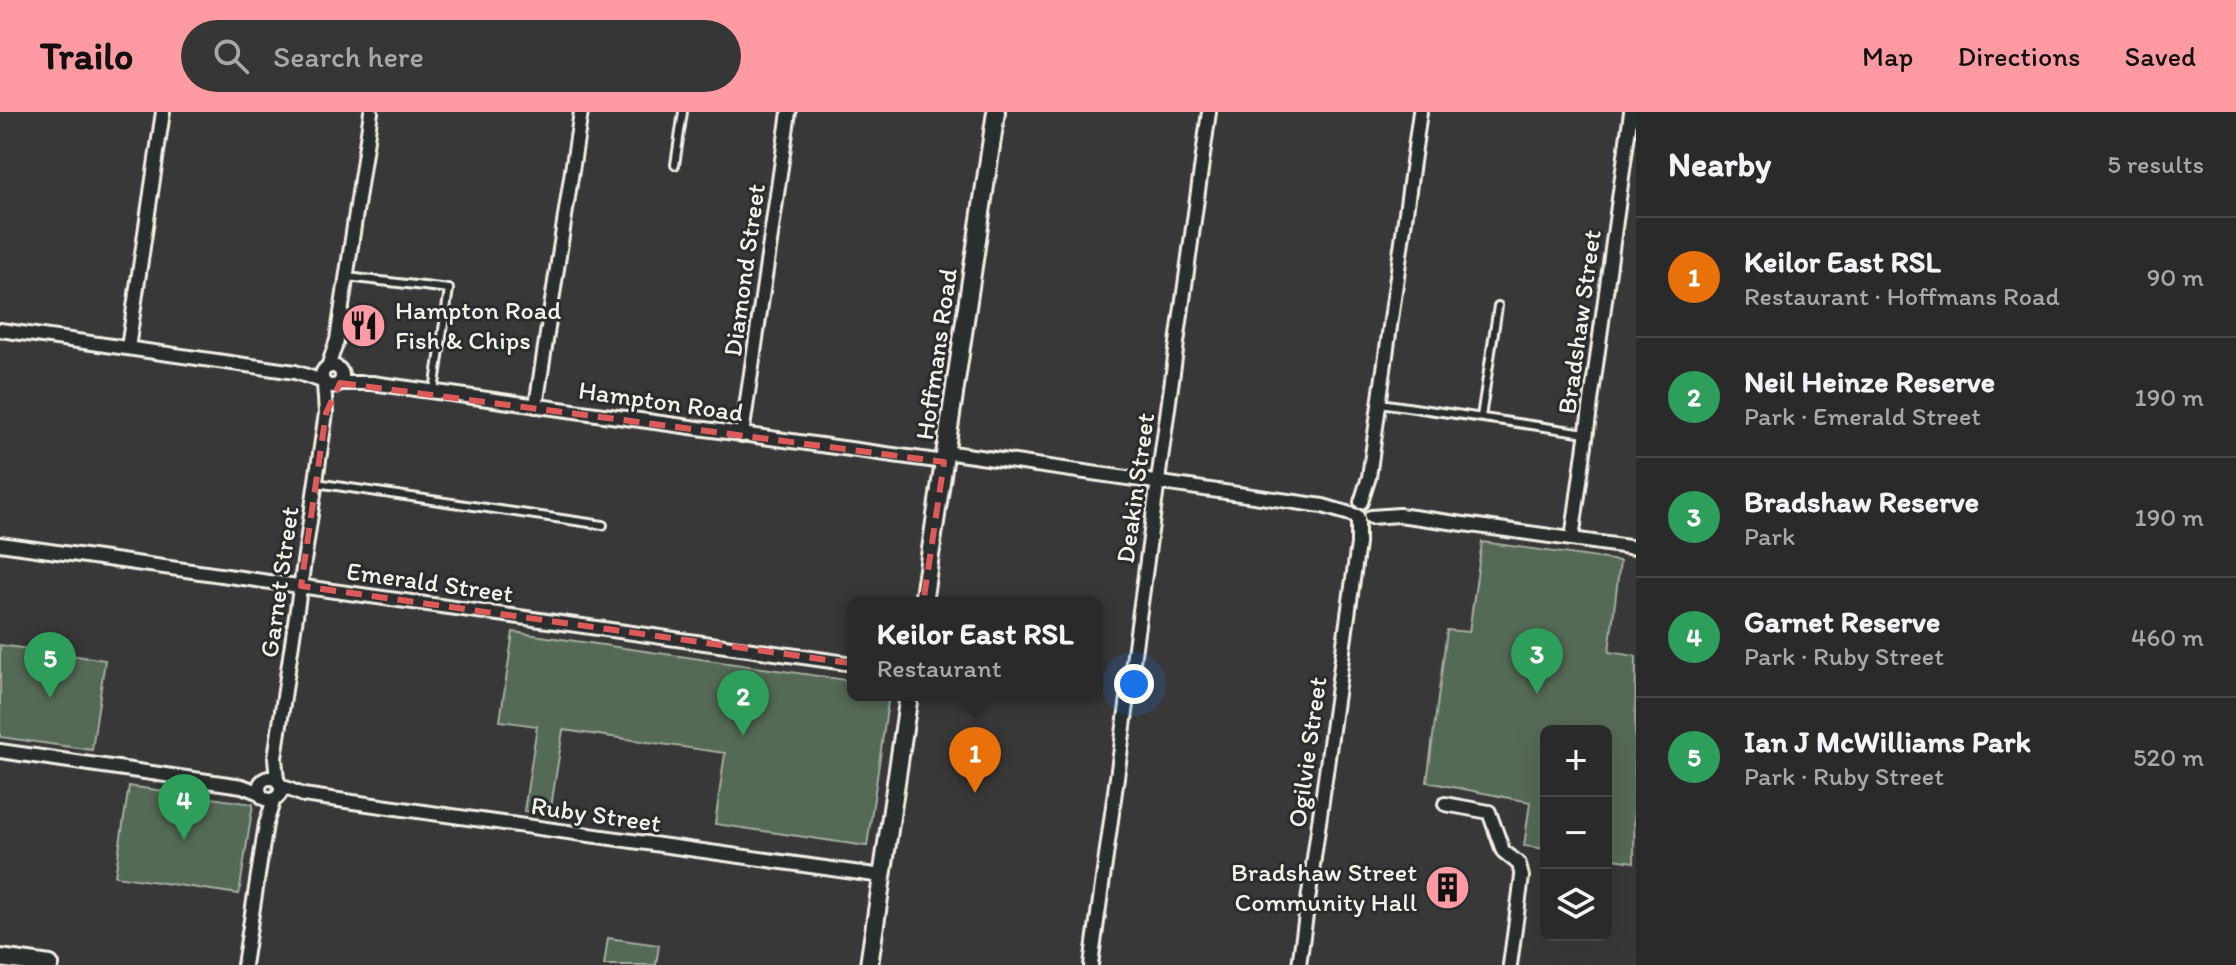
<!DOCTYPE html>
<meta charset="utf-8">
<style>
body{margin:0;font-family:Itim,sans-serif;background:#373636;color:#f1f3f6}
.controls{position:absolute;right:24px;bottom:24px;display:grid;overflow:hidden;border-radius:12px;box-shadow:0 8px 32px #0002}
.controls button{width:72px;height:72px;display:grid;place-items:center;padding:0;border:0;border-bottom:2px solid #474647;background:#2b2a2a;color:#f1f3f6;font:40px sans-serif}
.you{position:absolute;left:1134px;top:572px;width:28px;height:28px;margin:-20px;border:6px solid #fff;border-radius:50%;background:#1a73e8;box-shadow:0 0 0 12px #1a73e833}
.badge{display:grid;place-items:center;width:52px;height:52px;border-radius:50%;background:#ff9aa2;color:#fff;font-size:26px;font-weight:700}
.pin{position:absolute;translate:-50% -66px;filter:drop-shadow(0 2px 4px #0008)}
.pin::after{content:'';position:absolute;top:42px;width:28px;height:24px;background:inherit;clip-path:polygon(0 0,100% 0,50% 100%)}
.popup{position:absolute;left:847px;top:485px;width:256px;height:104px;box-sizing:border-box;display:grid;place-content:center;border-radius:12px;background:#2b2a2a;filter:drop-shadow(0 2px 6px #0005);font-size:26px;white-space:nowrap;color:#a6a7a8}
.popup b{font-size:30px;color:#f1f3f6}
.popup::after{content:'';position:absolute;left:50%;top:100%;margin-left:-16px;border:16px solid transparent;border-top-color:#2b2a2a}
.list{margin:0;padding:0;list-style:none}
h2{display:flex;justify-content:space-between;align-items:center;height:104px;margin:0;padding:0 32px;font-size:34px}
h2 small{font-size:26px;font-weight:400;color:#a6a7a8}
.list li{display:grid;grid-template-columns:52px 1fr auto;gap:24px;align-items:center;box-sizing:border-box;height:120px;padding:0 32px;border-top:2px solid #474647}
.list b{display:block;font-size:30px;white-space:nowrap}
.list p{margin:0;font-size:26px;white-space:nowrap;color:#a6a7a8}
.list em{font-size:26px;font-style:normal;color:#a6a7a8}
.icon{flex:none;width:44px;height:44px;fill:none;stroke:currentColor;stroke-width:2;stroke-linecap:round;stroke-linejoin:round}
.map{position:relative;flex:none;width:1636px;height:853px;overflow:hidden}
header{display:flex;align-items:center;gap:48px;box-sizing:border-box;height:112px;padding:0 40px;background:#ff9aa2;color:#111}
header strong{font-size:38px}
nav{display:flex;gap:44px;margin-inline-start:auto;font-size:28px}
.search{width:560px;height:72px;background:#373636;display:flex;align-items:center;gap:20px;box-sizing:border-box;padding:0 28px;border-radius:44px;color:#a6a7a8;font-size:30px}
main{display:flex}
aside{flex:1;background:#2b2a2a}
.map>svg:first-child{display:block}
.green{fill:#556b57;stroke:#a4aea0;stroke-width:2}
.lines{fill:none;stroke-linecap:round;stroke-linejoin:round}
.service-casing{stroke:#f4f1e8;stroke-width:12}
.minor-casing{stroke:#f4f1e8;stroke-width:18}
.secondary-casing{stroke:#f4f1e8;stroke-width:22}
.service{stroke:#2a2d2e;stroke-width:6}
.minor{stroke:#2a2d2e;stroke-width:12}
.secondary{stroke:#2a2d2e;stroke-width:16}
.marked{fill:none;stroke:#de5a58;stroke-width:6;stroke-dasharray:16 10;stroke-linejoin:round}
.labels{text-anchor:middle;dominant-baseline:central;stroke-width:6;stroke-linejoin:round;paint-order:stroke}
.street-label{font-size:26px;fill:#f4f1e8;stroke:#2a2d2e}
.poi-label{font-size:26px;fill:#f4f1e8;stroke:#2a2d2e;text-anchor:start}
</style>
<header>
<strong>Trailo</strong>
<div class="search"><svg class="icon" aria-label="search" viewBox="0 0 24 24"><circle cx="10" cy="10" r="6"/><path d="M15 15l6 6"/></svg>Search here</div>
<nav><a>Map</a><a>Directions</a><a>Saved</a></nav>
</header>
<main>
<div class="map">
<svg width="1636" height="853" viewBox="0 0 1636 853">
<rect width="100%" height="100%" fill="#393838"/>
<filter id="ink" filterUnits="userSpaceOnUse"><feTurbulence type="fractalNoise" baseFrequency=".0125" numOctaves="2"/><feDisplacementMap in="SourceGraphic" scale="16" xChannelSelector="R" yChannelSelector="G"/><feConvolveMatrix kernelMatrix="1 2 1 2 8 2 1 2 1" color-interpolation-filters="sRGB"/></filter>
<g filter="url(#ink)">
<g class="green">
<path d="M1482 430 1620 449 1609 540 1636 544 1634 750 1606 746V619H1546V737L1524 734 1530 690 1427 670 1447 518 1469 520Z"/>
<path d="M513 520 853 569V583H889L867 734 715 712 725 641 563 618 550 702 524 699 537 614 500 609Z"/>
<path d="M0 533 105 548 92 638 0 625Z"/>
<path d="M129 674 253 692 239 782 115 764Z"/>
<path d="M608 826 659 833 656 853H604Z"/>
</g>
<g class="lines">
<defs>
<g id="service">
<path d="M675 53 683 0"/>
<path d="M347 165 449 177 434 279"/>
<path d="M1380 291 1586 321"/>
<path d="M1481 305 1498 194"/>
<path d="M316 371 603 413"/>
</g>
<g id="minor">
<path d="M0 218 295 260 322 269"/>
<path d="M128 236 163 0"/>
<circle cx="332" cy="264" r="10"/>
<path d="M328 255 337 228 371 0"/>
<path d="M340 271H372L944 350"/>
<path d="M536 294 581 0"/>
<path d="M742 323 789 0"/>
<path d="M945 340 1323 394 1357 404"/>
<path d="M1361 390 1369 365 1420 0"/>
<path d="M1371 405 1399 403 1636 436"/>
<path d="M1572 427 1631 0"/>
<path d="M0 432 853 552"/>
<path d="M0 639 242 674 260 681"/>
<circle cx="270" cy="677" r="11"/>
<path d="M277 668 275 646 326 301 324 272"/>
<path d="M281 674 303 683 882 764"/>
<path d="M1445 692 1489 700 1503 739 1519 752 1522 765 1510 853"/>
<path d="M244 853 266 712 274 687"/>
<path d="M1091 853 1209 0"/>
<path d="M1299 853 1358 432V406"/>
</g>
<g id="secondary">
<path d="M923 491 996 0"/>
<path d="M0 846 50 853"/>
<path d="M869 853 909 583"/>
</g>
</defs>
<use href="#service" class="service-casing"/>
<use href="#minor" class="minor-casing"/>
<use href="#secondary" class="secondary-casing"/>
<use href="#service" class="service"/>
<use href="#minor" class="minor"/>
<use href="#secondary" class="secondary"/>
</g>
</g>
<path class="marked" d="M340 271 944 350 913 560 301 474 326 301Z"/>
<defs>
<symbol id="restaurant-disc" viewBox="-11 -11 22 22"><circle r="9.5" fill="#ff9aa2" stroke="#2a2d2e"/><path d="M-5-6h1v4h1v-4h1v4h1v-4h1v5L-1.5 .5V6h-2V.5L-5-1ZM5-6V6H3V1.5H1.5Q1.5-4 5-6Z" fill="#111"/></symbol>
<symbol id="building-disc" viewBox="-11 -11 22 22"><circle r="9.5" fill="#ff9aa2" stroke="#2a2d2e"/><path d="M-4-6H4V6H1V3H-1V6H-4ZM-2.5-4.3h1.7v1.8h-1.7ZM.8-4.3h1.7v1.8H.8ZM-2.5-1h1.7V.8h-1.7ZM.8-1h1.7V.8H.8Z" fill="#111"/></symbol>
</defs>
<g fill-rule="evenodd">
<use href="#restaurant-disc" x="338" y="188" width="51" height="51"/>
<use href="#building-disc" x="1422" y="750" width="51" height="51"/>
</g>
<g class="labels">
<g class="street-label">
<text transform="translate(744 158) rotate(-82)">Diamond Street</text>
<text transform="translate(1579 210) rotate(-82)">Bradshaw Street</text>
<text transform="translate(936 242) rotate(-82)">Hoffmans Road</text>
<text transform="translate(661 289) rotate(8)">Hampton Road</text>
<text transform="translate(1135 376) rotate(-82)">Deakin Street</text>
<text transform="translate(279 470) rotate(-82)">Garnet Street</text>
<text transform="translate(430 470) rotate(8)">Emerald Street</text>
<text transform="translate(1307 640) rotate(-82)">Ogilvie Street</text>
<text transform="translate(596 702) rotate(8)">Ruby Street</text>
</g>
<g class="poi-label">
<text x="395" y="198">Hampton Road<tspan x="395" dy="30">Fish &amp; Chips</tspan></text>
<text x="1417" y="760" text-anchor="end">Bradshaw Street<tspan x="1417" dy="30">Community Hall</tspan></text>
</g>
</g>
</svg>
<div class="controls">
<button>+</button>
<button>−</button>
<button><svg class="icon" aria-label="layers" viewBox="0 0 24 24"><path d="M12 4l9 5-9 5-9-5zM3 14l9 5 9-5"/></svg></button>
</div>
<div class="you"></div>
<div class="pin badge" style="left:975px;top:681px;background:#e8710a">1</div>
<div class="popup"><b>Keilor East RSL</b>Restaurant</div>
<div class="pin badge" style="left:743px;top:624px;background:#2e9e5b">2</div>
<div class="pin badge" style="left:1537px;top:582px;background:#2e9e5b">3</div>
<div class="pin badge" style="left:184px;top:728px;background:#2e9e5b">4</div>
<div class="pin badge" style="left:50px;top:586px;background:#2e9e5b">5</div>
</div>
<aside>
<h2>Nearby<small>5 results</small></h2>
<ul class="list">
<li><span class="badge" style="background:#e8710a">1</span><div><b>Keilor East RSL</b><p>Restaurant · Hoffmans Road</p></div><em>90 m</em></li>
<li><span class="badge" style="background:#2e9e5b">2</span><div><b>Neil Heinze Reserve</b><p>Park · Emerald Street</p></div><em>190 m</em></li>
<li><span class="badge" style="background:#2e9e5b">3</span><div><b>Bradshaw Reserve</b><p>Park</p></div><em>190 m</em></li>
<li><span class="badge" style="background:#2e9e5b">4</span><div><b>Garnet Reserve</b><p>Park · Ruby Street</p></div><em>460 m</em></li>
<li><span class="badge" style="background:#2e9e5b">5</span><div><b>Ian J McWilliams Park</b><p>Park · Ruby Street</p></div><em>520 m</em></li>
</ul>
</aside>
</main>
